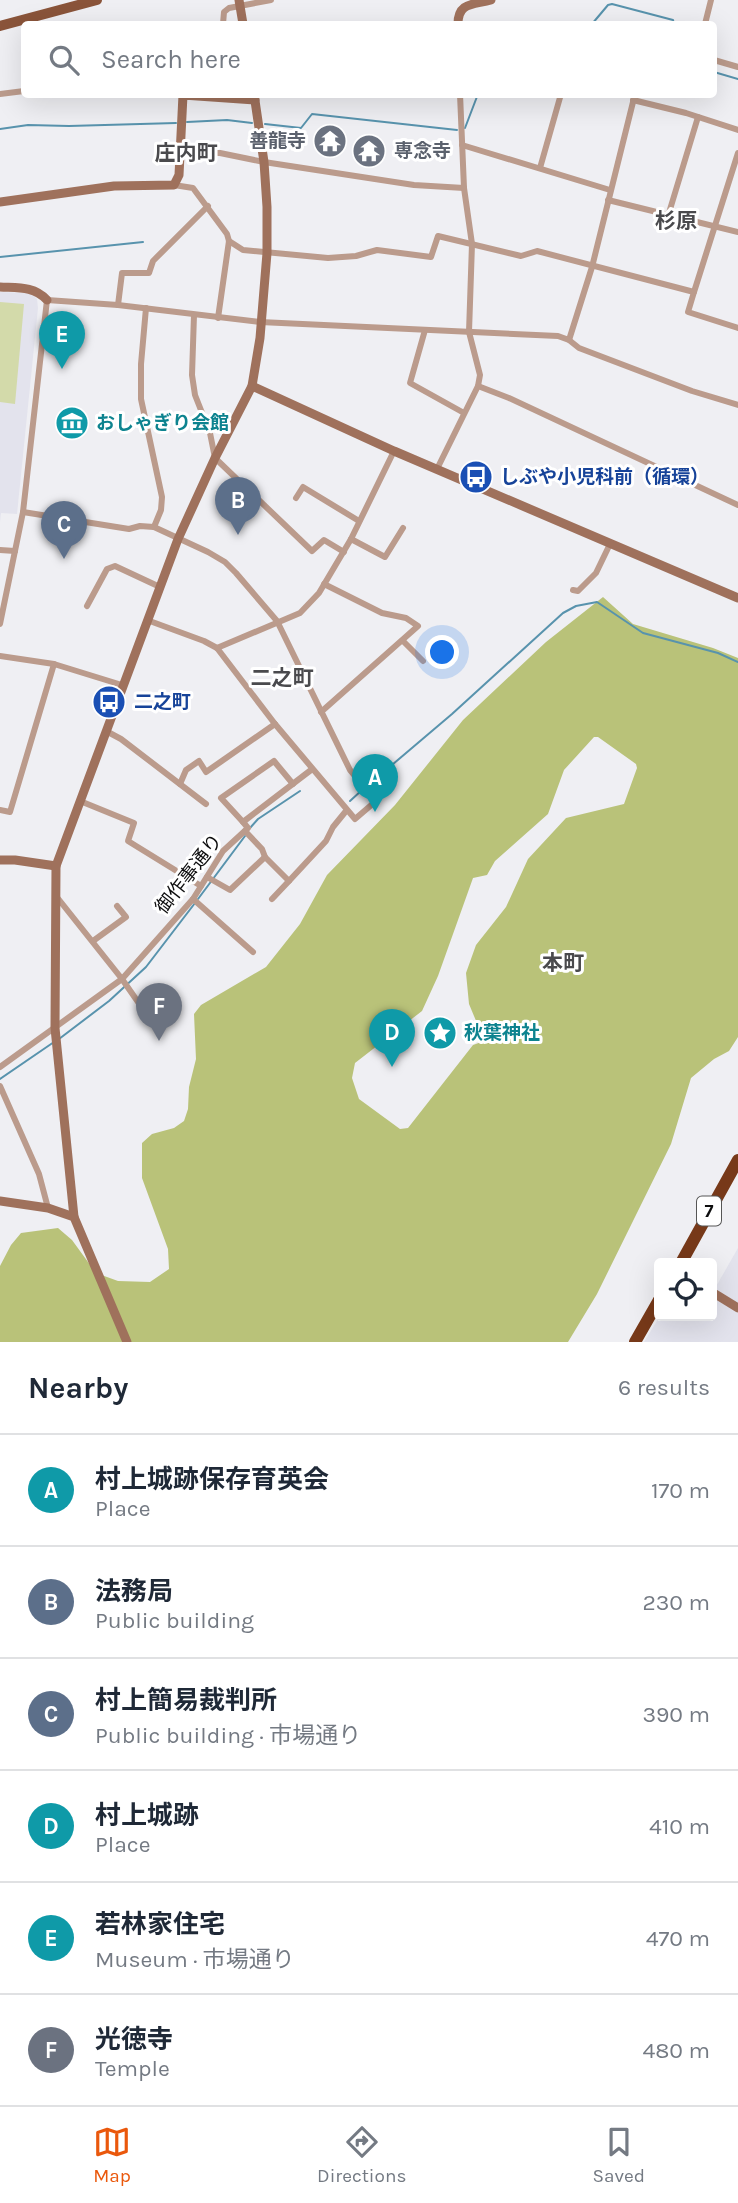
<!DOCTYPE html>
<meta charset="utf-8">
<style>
body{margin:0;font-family:Karla,"Noto Sans JP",sans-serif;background:#f6f6f7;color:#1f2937}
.controls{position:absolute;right:21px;bottom:21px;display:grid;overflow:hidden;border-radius:7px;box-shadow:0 7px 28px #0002}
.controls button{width:63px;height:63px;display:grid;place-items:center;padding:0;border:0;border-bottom:2px solid #e0e1e3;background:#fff;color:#1f2937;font:35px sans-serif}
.you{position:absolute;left:443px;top:653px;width:24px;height:24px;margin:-18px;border:5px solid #fff;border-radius:50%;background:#1a73e8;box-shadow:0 0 0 10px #1a73e833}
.badge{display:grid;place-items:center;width:46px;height:46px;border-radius:50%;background:#ea580c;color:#fff;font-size:23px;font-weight:700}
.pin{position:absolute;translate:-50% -58px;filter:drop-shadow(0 2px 4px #0008)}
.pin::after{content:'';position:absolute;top:37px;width:24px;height:21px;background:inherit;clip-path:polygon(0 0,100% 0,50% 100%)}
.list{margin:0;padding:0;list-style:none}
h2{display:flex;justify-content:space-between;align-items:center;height:91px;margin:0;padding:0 28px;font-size:30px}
h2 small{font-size:23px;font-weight:400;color:#747a83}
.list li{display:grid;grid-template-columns:46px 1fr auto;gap:21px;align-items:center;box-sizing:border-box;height:112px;padding:0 28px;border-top:2px solid #e0e1e3}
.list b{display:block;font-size:26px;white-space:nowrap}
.list p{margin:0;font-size:23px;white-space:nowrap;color:#747a83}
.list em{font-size:23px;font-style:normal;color:#747a83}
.icon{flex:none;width:38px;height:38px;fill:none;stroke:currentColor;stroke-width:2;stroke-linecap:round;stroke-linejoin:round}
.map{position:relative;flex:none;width:738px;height:1342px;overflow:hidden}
.search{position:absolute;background:#fff;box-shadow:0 7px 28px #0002;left:21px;right:21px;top:21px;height:77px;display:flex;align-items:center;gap:18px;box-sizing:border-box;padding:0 24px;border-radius:7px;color:#747a83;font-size:26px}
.sheet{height:763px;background:#fff}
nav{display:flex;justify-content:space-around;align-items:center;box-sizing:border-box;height:98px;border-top:2px solid #e0e1e3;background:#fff;font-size:19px;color:#747a83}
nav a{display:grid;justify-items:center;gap:4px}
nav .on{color:#ea580c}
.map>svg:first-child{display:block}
.built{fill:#e3e3ed}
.green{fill:#d3daaa}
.forest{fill:#b9c279;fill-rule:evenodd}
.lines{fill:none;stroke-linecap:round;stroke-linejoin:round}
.stream{stroke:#5893ad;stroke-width:2}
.street{stroke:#bb9b8c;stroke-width:6}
.secondary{stroke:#9f715c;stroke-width:9}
.primary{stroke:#8a543a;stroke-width:10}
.highway{stroke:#773919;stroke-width:12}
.labels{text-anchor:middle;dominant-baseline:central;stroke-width:6;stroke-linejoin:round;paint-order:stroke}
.shield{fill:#fff;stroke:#565656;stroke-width:2}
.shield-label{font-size:18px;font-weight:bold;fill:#0d0d0e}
.worship-label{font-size:19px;font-weight:bold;fill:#5b616d;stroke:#fff;text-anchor:end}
.culture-label{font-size:19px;font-weight:bold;fill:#0d838f;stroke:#fff;text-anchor:start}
.transit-label{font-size:19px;font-weight:bold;fill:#164399;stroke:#fff;text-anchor:start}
.street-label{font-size:19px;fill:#0d0d0e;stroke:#fff}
.neighbourhood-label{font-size:21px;font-weight:bold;fill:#4a4a4d;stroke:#fff}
</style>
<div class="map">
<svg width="738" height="1342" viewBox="0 0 738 1342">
<rect width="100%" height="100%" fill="#efeff3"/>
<g class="built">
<path d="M0 292 31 293 37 299 38 308 17 514 1 513 0 522Z"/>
<path d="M738 1248V1305L714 1290Z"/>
<path d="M712 1297 738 1313V1342H644L660 1316H712Z"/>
</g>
<path class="green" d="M0 302 24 304 15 404 0 402Z"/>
<path class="forest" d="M603 597 633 624 713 648 738 658V1037L729 1051 714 1059 691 1078 671 1144 597 1294 568 1342H0V1266L11 1245 21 1233 58 1228 72 1240 96 1273 118 1281 150 1282 169 1269 168 1249 142 1178V1143L152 1134 174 1128 184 1121 188 1109 189 1087 196 1059 194 1014 201 1005 266 967 300 924 327 875 395 805 463 720 546 642ZM594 737H598L636 764 637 768 624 804 566 818 528 859 506 907 476 945 466 973 469 1004 479 1028H483L487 1040 473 1045 408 1128 400 1129 359 1099 352 1078 355 1063 422 1011 438 976 473 878 487 875 495 861 548 814 564 770Z"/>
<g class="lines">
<g class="stream">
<path d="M592 24 608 5 612 4 673 20 674 24"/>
<path d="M714 72 738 79"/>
<path d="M187 122 227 120 252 123"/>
<path d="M265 124 301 128 312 114 457 130"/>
<path d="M465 128 478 94"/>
<path d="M0 129 28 125 69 126 176 123"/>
<path d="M0 257 143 242"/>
<path d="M366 787 452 714 563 613 576 606 597 602 643 633 718 653 738 662"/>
<path d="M350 801 362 790"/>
<path d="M250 828 258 819 300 791"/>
<path d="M198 899 245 836"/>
<path d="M59 1039 109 1001 146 967 195 903"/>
<path d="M0 1079 54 1042"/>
</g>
<g class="street">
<path d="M223 24 224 12 229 8 271 0"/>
<path d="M705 24 711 0"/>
<path d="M714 60 738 67"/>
<path d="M0 94 24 91"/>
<path d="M633 100 686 113 738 130"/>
<path d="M462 145 610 190"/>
<path d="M179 152 220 153 264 162 414 185 464 188"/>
<path d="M540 168 561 94"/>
<path d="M174 185 193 188 227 234 229 241 218 318"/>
<path d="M608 200 738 232"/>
<path d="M668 216 698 117"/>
<path d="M229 241 243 250 328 258 356 256 377 250 431 257 438 236 521 256 537 251 694 292 738 153"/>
<path d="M694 292 688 312 738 328"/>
<path d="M118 305 122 273H149L153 261 208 206"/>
<path d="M146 308 141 364V399L162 497 161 510 154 527"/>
<path d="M194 315 192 375 195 395 210 433 215 458 312 551 324 540 344 552"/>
<path d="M425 330 410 383 464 413"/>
<path d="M569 340 592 267 635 94"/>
<path d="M478 386 509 398 738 505"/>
<path d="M437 469 478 386 480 375 469 332 472 244 464 188 460 94"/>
<path d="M296 498 303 487 359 521"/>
<path d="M23 512 129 529 140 526 154 527 208 552 225 562 236 573 277 621 350 770 376 801 355 819 275 724 217 648 204 641 147 620"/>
<path d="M351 539 385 557 403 528"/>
<path d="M0 550 15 551"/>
<path d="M573 590 578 591 596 573 610 544"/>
<path d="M87 606 107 569 115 566 160 587"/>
<path d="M0 624 23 512 47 300 118 305 260 322 558 336 569 340 579 348 692 391 738 405"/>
<path d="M403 641 423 661"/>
<path d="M217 648 300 613 319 593 351 539 394 451"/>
<path d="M0 656 54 664 122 685"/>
<path d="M321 712 418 626 406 618 382 613 324 584"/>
<path d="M106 731 121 739 206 804"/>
<path d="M180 784 186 770 199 761 206 772 275 724"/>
<path d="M80 801 134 823 128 841 201 886"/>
<path d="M0 810 10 812 54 664"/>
<path d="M243 822 221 798 274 761 293 784"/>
<path d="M245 831 262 849 265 857"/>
<path d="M207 877 230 890 265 857 289 881 326 841 333 827 346 811"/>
<path d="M56 896 122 979 154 1025"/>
<path d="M193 899 253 952"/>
<path d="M272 899 289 881"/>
<path d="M93 941 126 917 117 906"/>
<path d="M0 1067 122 979 193 899 223 851 248 828 243 822 311 770"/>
<path d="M0 1086 39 1174 48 1208"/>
</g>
<g class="secondary">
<path d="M239 0 243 24"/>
<path d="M458 24C458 2 473 5 491 0"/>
<path d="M0 202 114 186 174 185 179 175 183 95 255 100"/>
<path d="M0 287C18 288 34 286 47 300"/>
<path d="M252 386 394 451 738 598"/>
<path d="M0 860H15L56 866"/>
<path d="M0 1201 48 1208 74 1217 127 1342"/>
<path d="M74 1217 55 1028 56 866 178 539 215 458 252 386 260 338 267 253V207L264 162 254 94"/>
<path d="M712 1292 738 1308"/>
</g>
<path class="primary" d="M0 26 97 0"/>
<g class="highway">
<path d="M681 1263 738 1160"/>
<path d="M635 1342 659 1300"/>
</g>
</g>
<defs>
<symbol id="temple-disc" viewBox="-11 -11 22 22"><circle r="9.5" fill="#6b7280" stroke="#fff"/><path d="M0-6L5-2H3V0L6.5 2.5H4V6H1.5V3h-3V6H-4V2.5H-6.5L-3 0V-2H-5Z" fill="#fff"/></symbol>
<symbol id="museum-disc" viewBox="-11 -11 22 22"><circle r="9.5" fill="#0f9aa8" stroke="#fff"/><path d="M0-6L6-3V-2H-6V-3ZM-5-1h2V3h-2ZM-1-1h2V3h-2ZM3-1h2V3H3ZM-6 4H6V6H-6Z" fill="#fff"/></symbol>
<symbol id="bus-disc" viewBox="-11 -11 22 22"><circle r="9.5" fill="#1a4fb4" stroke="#fff"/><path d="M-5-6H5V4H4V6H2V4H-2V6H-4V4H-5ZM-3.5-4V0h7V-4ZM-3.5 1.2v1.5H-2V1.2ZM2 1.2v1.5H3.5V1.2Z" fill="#fff"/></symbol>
<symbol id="sight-disc" viewBox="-11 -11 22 22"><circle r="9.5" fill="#0f9aa8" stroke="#fff"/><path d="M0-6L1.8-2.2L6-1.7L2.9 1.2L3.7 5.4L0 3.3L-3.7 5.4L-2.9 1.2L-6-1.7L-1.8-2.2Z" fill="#fff"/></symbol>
</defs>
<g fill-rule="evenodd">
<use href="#temple-disc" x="311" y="122" width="38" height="38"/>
<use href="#temple-disc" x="350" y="132" width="38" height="38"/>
<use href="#museum-disc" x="53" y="404" width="38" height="38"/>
<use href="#bus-disc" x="457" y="458" width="38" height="38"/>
<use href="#bus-disc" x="90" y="683" width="38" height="38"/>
<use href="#sight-disc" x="421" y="1014" width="38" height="38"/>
</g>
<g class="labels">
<rect class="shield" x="697" y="1196.5" width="24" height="29" rx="5"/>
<g class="shield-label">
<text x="709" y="1211">7</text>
</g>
<g class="worship-label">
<text x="306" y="141">善龍寺</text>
<text x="394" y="151" text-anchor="start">専念寺</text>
</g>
<g class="culture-label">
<text x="96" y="423">おしゃぎり会館</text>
<text x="464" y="1033">秋葉神社</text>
</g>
<g class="transit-label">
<text x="500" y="477">しぶや小児科前（循環）</text>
<text x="134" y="702">二之町</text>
</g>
<g class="street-label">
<text transform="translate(189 874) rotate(-52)">御作事通り</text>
</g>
<g class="neighbourhood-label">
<text x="186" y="153">庄内町</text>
<text x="676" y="221">杉原</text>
<text x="282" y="678">二之町</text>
<text x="563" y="963">本町</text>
</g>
</g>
</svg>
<div class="controls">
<button><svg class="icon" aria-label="locate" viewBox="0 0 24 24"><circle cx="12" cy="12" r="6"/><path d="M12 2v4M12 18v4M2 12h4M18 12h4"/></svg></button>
</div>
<div class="you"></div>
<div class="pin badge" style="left:375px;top:812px;background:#0f9aa8">A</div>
<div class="pin badge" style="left:238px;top:535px;background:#5c6f8a">B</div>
<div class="pin badge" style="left:64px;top:559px;background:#5c6f8a">C</div>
<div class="pin badge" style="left:392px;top:1067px;background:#0f9aa8">D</div>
<div class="pin badge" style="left:62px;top:369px;background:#0f9aa8">E</div>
<div class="pin badge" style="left:159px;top:1041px;background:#6b7280">F</div>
<div class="search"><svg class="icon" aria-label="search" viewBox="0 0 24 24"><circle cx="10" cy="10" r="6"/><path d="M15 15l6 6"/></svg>Search here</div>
</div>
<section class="sheet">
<h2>Nearby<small>6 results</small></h2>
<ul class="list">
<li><span class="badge" style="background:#0f9aa8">A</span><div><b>村上城跡保存育英会</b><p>Place</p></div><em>170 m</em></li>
<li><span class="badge" style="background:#5c6f8a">B</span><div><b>法務局</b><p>Public building</p></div><em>230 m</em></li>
<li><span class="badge" style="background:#5c6f8a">C</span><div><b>村上簡易裁判所</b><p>Public building · 市場通り</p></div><em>390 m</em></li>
<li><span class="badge" style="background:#0f9aa8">D</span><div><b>村上城跡</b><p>Place</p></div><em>410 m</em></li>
<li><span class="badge" style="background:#0f9aa8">E</span><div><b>若林家住宅</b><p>Museum · 市場通り</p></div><em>470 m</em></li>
<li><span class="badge" style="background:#6b7280">F</span><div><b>光徳寺</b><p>Temple</p></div><em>480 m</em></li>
</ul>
</section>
<nav>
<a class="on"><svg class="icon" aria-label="map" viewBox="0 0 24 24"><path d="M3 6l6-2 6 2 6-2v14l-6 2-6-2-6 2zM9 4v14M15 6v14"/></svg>Map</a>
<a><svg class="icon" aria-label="directions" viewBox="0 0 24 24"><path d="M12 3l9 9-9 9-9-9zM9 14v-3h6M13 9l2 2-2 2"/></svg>Directions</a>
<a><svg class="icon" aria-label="saved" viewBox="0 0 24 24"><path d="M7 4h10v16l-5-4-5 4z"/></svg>Saved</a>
</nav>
